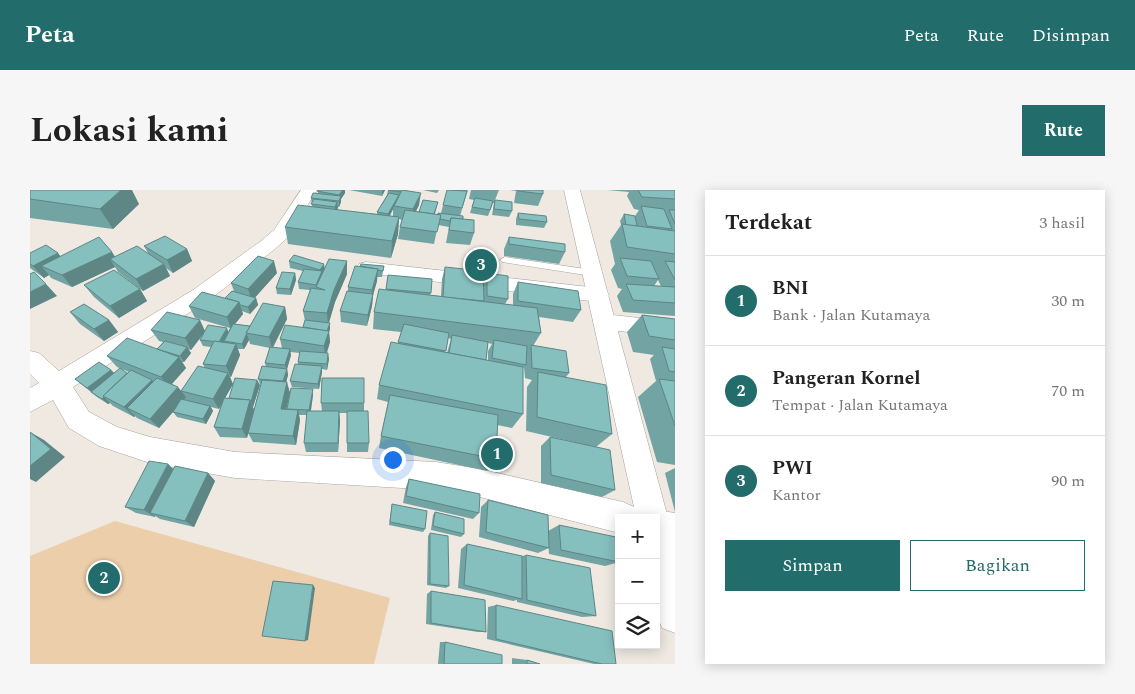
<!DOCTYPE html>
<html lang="id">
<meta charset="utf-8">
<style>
body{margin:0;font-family:Spectral,serif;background:#f6f6f6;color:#222}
.controls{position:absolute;right:15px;bottom:15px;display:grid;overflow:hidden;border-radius:0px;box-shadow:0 2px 12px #0003}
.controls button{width:45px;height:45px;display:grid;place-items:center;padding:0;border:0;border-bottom:1px solid #e0e0e0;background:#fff;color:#222;font:25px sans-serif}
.you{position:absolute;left:362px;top:269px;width:18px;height:18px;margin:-12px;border:4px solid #fff;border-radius:50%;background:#1a73e8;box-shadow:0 0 0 8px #1a73e833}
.badge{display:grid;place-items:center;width:32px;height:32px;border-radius:50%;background:#226d6c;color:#fff;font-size:16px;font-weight:700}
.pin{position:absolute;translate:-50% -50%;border:2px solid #fff;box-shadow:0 1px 5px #0006}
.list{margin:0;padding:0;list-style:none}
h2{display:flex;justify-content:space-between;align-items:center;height:65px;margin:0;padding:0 20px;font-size:21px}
h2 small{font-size:16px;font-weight:400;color:#767676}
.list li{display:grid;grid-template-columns:32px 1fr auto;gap:15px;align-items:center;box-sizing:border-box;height:90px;padding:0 20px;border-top:1px solid #e0e0e0}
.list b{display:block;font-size:19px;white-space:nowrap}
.list p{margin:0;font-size:16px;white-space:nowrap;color:#767676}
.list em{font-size:16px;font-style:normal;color:#767676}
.actions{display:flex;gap:10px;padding:15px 20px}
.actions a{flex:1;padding:11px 0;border:1px solid #226d6c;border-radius:0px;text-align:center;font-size:18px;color:#226d6c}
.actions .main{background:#226d6c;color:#fff}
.icon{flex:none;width:28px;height:28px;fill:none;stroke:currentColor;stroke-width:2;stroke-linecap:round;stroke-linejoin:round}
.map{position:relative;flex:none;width:645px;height:474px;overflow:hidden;border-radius:0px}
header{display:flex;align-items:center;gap:30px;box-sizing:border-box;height:70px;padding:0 25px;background:#226d6c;color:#fff}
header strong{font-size:24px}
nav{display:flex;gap:28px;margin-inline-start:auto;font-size:18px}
.intro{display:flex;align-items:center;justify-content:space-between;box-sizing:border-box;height:120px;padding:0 30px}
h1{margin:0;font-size:35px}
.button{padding:12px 22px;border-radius:0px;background:#226d6c;color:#fff;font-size:18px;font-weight:700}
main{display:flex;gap:30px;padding:0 30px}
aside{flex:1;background:#fff;border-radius:0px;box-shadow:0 2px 12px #0003}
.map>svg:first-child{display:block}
.green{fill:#ecceab}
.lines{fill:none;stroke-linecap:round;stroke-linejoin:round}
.lane-casing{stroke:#a6a19b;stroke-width:1}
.street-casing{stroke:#a6a19b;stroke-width:1}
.secondary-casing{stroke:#a6a19b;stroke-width:1}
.lane{fill:#fff;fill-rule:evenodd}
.street{fill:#fff;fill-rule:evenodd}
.secondary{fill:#fff;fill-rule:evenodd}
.wall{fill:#72a4a3;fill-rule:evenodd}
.shaded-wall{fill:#5d8685}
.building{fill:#85bfbe;stroke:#5d8685}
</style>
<header>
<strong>Peta</strong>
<nav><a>Peta</a><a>Rute</a><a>Disimpan</a></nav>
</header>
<div class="intro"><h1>Lokasi kami</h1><a class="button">Rute</a></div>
<main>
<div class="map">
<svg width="645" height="474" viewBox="0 0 645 474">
<rect width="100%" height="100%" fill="#efe9e2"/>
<path class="green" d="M85 331 360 408 344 474H0V366Z"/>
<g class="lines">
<defs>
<path id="lane" d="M475 67 562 80 567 83 562 86 472 72 470 70Z"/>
<g id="street">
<path d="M336 72 568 98 576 100 579 105 576 110 568 112 329 82 326 78 329 74Z"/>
<path d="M574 124 645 132V148L566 138 563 132 566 126Z"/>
<path d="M626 320 645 323V355L626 352V328H613L615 325Z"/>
</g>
<path id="secondary" d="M271 0H287L257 48 245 59 179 110 43 197 59 222 87 237 120 247 205 262 406 272 450 279 593 312 604 317 534 0H550L638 328 636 333 645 355V443L632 438 626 422V328H589V343L450 307 406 300 205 288 120 273 69 256 39 238 23 210 0 222V198L9 193 0 184V161L9 163 29 181 163 100 231 51 244 40Z"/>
</defs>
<use href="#lane" class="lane-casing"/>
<use href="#street" class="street-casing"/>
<use href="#secondary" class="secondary-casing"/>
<use href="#lane" class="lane"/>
<use href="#street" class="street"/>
<use href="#secondary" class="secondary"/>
</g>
<g class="wall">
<path d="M0 0 109 14 83 39 0 28Z"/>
<path d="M288 0H315V3L311 9V12L309 17H308L307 20 347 24V22L357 5 358 0H376L375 1 389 15 386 21 389 22 408 12 405 24H408L411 23 417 0H438L436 6 430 26 444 43 440 55 416 53 419 37 408 35 404 54 368 49 370 37 372 30 369 29 368 44 361 68 258 54 255 37 282 16 281 8 288 3ZM363 19V26H360Z"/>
<path d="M319 0H355L352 6Z"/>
<path d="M393 0H409L407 3Z"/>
<path d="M441 0H469L465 10 482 21 479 27 462 25 464 13H463L458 26 440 23 444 10 439 9Z"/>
<path d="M480 0H513V4L508 16 484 13 486 1Z"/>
<path d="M577 0H645V126L593 122 587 106 592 99 588 98 581 80 585 74 580 51 591 35 590 31 594 24 605 26 609 20 604 19 597 6 599 2ZM628 90 631 96H624Z"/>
<path d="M488 23 517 32 514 38 486 35V29Z"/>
<path d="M479 47 535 62 529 74 474 66V59Z"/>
<path d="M114 56 157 59 162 71 143 83 136 78 140 86 113 101 88 82 85 77 42 97 21 88 19 85 14 88 0 78V63L30 66 85 67 118 63Z"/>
<path d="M259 71 295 78 317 71V84L305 112 299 133H300V139L299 142 300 152 297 163 299 169 297 180 292 179V182L289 199 262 197 260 191 268 174V172L270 163 260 162 261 165 257 179 258 185 256 192 260 203 256 220 283 205 281 221H292L291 213H334V221L339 253 338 262H317V223H309L310 231 308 262H276L274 253 277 225H269L270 230 266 255 223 252 218 243 217 248 190 247 184 237 192 213 189 219 181 217 183 221 176 234 147 227 143 222 129 238 107 228 105 226 104 227 83 216 80 213 78 214 67 207 45 189 81 180 84 183H97L99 182 87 177 77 166 127 159 133 152 129 151 121 140H175L198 142 200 138 165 128 159 116 195 108 204 101 201 93 247 83 224 108H226L228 115 220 124 212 121 213 124 205 134 220 136 255 117 257 129 243 158H252L250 149 273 137 275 131 273 121 280 100 269 99 268 92 273 81 260 78ZM172 146 170 150 173 156 181 157 173 174 175 178 151 201 142 194 156 178 152 172H154L161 163 158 159 161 160ZM219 150 220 154 240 158 235 173 236 177 228 189 230 194H231L224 220 223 217 230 195 199 208H195L203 194 200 187H201L210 165 208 159H214Z"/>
<path d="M330 76H354L352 87H347V91L343 105 342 116 337 136 311 132 310 121 318 101V97Z"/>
<path d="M415 77 453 94 457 83 478 109 475 114 483 115V104L488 92 551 120 543 132 509 127 511 143 503 156 539 183 536 187 582 244 566 257 496 241 497 197 502 190 495 188 494 177 493 179V224L482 238 467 235 466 269 457 281 349 258 351 246 358 212 347 209 349 195 368 153 371 142 343 139 344 122 356 100 358 85 401 103 400 105 411 106 412 89ZM418 148 421 149 417 163 415 162ZM458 153 462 154 458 161V170H456Z"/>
<path d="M265 83 266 90 261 105 247 104 246 98Z"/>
<path d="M54 95 110 99 117 111 89 128 64 107Z"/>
<path d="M40 122 79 130 88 142 74 151 50 134Z"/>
<path d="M612 125 645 129V275L627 272 608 207 626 191 620 169 624 165 603 162 597 142Z"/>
<path d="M520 247 585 300 572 307 511 293V256Z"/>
<path d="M138 274 143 279 178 283 185 291 164 337 130 329 125 326V327L106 323 95 317Z"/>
<path d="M645 278V322L635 283Z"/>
<path d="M379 289 449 323 443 329 373 313 376 297Z"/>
<path d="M458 310 518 341 529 335 589 364V372L575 376 519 364 518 349 519 358 508 363 449 347 451 317Z"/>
<path d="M362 314 395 339 393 342 359 335Z"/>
<path d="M405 322 434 344 431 347 401 340 403 325Z"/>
<path d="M400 343 419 396 416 398 397 395 398 346Z"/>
<path d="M437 354 492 366 496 365 566 426 552 427 487 412V410L483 411 428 398 431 359Z"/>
<path d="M401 401 456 442H448L396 434 397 404Z"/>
<path d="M466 415 586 474H564L457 449 458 417Z"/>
<path d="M410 452H415L472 474H408Z"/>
<path d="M482 468 497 470 510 474H482Z"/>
</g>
<g class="shaded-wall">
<path d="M91 0H102L109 14 83 39 70 19Z"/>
<path d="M313 0H315V3L311 9V12L309 17V5Z"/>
<path d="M352 0H355L352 6Z"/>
<path d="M391 3 389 15 381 31 383 19Z"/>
<path d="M369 5 368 11 364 16 363 19 357 30 358 24Z"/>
<path d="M307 12 308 18 305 23V17Z"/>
<path d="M369 27 368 44 361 68 362 51Z"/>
<path d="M157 59 162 71 143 83 137 70Z"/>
<path d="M82 62 90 74 80 69 85 77 42 97 32 85Z"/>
<path d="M28 63 37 75 11 76 19 85 14 88 3 76Z"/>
<path d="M244 71 247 83 222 111 218 99Z"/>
<path d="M317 71V84L305 112 298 135 297 123 304 100Z"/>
<path d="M134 74 140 86 113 101 106 89Z"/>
<path d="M294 74 295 80 287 97 286 95 290 85V80Z"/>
<path d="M348 79 347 91 343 105 342 116 337 136 338 125 341 111 342 100Z"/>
<path d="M265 83 266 90 261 105 260 99Z"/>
<path d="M16 94 27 106 0 119V102Z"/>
<path d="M110 99 117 111 89 128 80 116Z"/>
<path d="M226 108 228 115 220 124 218 117Z"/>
<path d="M209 112 213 124 201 139 197 127Z"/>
<path d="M255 117 257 129 242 158 239 147Z"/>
<path d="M79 130 88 142 74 151 64 139Z"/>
<path d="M170 130 175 141 161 160 155 148Z"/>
<path d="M300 133V139L299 142 300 152 295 167 294 156 296 144Z"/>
<path d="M197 138 199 144 194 151 195 153H189Z"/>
<path d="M217 144 219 150 214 159 212 154Z"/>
<path d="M206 154 210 165 201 187 196 176Z"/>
<path d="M157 157 161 163 154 172 150 166Z"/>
<path d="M260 159 261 165 257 179 258 185 255 197 253 191 257 180 255 175Z"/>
<path d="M298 163 299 169 297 180V174Z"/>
<path d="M149 167 156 178 139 197 131 187Z"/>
<path d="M292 176V182L289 199 288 194Z"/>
<path d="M81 180 86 185 63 203 57 198Z"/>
<path d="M198 183 203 194 189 219 183 209Z"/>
<path d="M122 190 130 200 97 218 105 226 104 227 94 217Z"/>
<path d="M227 190 230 195 223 217 221 212Z"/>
<path d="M257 192 260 203 254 229 251 219Z"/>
<path d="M148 197 156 207 129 238 120 229Z"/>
<path d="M283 199V205L280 225 279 220Z"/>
<path d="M74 207 80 213 78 214 72 209Z"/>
<path d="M220 210 224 220 217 248 212 239Z"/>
<path d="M180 216 183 221 176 234 173 229Z"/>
<path d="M268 220 270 230 266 255 263 246Z"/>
<path d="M309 221 310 231 308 262V253Z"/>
<path d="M0 242 14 250 35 267 6 292 0 289Z"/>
<path d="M138 274 146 282 120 323 125 326V327L114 320Z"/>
<path d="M178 283 185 291 164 337 155 331Z"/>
<path d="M283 395 285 398 278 450 275 451Z"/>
</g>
<g class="building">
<path d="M0 0H91L70 19 0 9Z"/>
<path d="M288 0H313L309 5 287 1Z"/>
<path d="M358 0H372L371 2Z"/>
<path d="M372 0 391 3 383 19 364 16Z"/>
<path d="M417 0 437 1 432 18 413 15Z"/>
<path d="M488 0H513V4L488 1Z"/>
<path d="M608 0H645V9L612 7Z"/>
<path d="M283 3 311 6 309 11 281 8Z"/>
<path d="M359 3 369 5 358 24 347 22Z"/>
<path d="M445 8 463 11 460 20 442 17Z"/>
<path d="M284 9 307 12 305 17 281 14Z"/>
<path d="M393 10 408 12 404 24 389 22Z"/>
<path d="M465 10 482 12V21L464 19Z"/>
<path d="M268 15 369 27 362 51 255 37Z"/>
<path d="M611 16 634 19 642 39 617 36Z"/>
<path d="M375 20 411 25 407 42 370 37Z"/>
<path d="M639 20H645V34Z"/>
<path d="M408 23 433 26V29L421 28 420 31 410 29 411 25 408 24Z"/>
<path d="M488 23 516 26 517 32 489 29Z"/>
<path d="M594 24 605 26 607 36 596 35Z"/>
<path d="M421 28 444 30V43L419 40Z"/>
<path d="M592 34 645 41V64L597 57Z"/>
<path d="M135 46 157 59 137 70 114 56Z"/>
<path d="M69 47 82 62 32 85 11 76Z"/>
<path d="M479 47 535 54V62L479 54Z"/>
<path d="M16 55 28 63 3 76 0 74V63Z"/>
<path d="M107 56 134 74 106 89 80 69Z"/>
<path d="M264 65 294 74 290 80 259 71Z"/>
<path d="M228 66 244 71 218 99 201 93Z"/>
<path d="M590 68 621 71 629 89 597 86Z"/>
<path d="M299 69 317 71 304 100 297 123 273 121 281 98 295 100 286 97Z"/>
<path d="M635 71 645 72V90Z"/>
<path d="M331 74 354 76 353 81 347 80 348 79 330 76Z"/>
<path d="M325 76 348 79 342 100 318 97Z"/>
<path d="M415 77 453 81 454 111 413 107Z"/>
<path d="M274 79 292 81 286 95 268 92Z"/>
<path d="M84 80 110 99 80 116 54 95Z"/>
<path d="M4 82 16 94 0 102V84Z"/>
<path d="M252 82 265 83 260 99 246 98Z"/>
<path d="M457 83 478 86V109L457 106Z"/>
<path d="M358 85 402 89 401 103 356 99Z"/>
<path d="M488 92 548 101 551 120 488 111Z"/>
<path d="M596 94 645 97V113L603 110Z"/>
<path d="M349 99 507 118 511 143 344 122Z"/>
<path d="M202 101 226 108 218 117 210 115 209 112 195 108Z"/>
<path d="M317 101 343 104 338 125 310 121Z"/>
<path d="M172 102 209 112 197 127 159 116Z"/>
<path d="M233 113 255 117 239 147 216 143Z"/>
<path d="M54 114 79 130 64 139 40 122Z"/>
<path d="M137 122 170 130 155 148 121 140Z"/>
<path d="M612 125 645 129V150L619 146Z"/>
<path d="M275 130 300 133 297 141 273 137Z"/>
<path d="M203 134 220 136 216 143H217L212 154 194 151Z"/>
<path d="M374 134 419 143 416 161 368 152Z"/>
<path d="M178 135 197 138 189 152 170 150Z"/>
<path d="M255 135 299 141 294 156 250 149Z"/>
<path d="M422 145 458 152 456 170 419 163Z"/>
<path d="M97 148 149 167 131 187 77 166Z"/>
<path d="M464 150 497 156 496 175 462 168Z"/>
<path d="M135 151 157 157 150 166 127 159Z"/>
<path d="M184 151 206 154 196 176 173 174Z"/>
<path d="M361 152 493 177V224L349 195Z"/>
<path d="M501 155 536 161 539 183 502 178Z"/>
<path d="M240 157 260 159 255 175 235 173Z"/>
<path d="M632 157 645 159V182L639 181Z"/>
<path d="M270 161 298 163 297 174 268 172Z"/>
<path d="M69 172 81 180 57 198 45 189Z"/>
<path d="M265 174 292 176 288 194 260 191Z"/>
<path d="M168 176 198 183 183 209 151 201Z"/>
<path d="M232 176 257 179 253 191 228 189Z"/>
<path d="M90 178 97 183 73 206 74 207 72 209 61 202Z"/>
<path d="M101 180 122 190 94 217 73 206Z"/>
<path d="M508 182 576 195 582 244 507 227Z"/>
<path d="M127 188 148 197 120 229 97 218Z"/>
<path d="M205 188 227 190 221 212 220 210 199 208Z"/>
<path d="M292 188H334V213H291Z"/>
<path d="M629 189 645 191V236Z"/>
<path d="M232 190 257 192 251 219 268 220 263 246 218 243Z"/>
<path d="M261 198 283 199 279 220 257 219Z"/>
<path d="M360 205 468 225 466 269 351 246Z"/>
<path d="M194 208 220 210 212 239 184 237Z"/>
<path d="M151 209 180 216 173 229 143 222Z"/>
<path d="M277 221H309L308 253H274Z"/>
<path d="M317 221H338L339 253H317Z"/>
<path d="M0 242 21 259 0 276Z"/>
<path d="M520 247 580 260 585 300 521 285Z"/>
<path d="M119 271 138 274 114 320 95 317Z"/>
<path d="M145 276 178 283 155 331 120 323Z"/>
<path d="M379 289 450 304 449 323 376 306Z"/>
<path d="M458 310 518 325 519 358 456 342Z"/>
<path d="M362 314 397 321 395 339 360 332Z"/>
<path d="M405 322 434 329V344L403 336Z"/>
<path d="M529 335 586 347 589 364V372L531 360Z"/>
<path d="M400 343 418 346 419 396 400 394Z"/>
<path d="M437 354 492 366V409L434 395Z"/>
<path d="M496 365 560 378 566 426 497 410Z"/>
<path d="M243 391 283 395 275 451 232 446Z"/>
<path d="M401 401 455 410 456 442 401 433Z"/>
<path d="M466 415 582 441 586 474H572L466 449Z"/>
<path d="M415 452 472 465V474H414Z"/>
<path d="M497 470 510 474H497Z"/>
</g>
</svg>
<div class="controls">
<button>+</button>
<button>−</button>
<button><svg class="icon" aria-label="layers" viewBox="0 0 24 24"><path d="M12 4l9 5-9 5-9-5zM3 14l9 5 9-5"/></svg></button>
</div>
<div class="you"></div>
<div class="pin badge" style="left:467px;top:264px">1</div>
<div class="pin badge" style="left:74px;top:388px">2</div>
<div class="pin badge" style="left:451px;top:75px">3</div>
</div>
<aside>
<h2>Terdekat<small>3 hasil</small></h2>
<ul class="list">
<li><span class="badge">1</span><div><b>BNI</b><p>Bank · Jalan Kutamaya</p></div><em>30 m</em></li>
<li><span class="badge">2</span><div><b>Pangeran Kornel</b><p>Tempat · Jalan Kutamaya</p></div><em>70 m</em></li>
<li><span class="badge">3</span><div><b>PWI</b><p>Kantor</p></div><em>90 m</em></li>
</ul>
<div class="actions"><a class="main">Simpan</a><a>Bagikan</a></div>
</aside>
</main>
